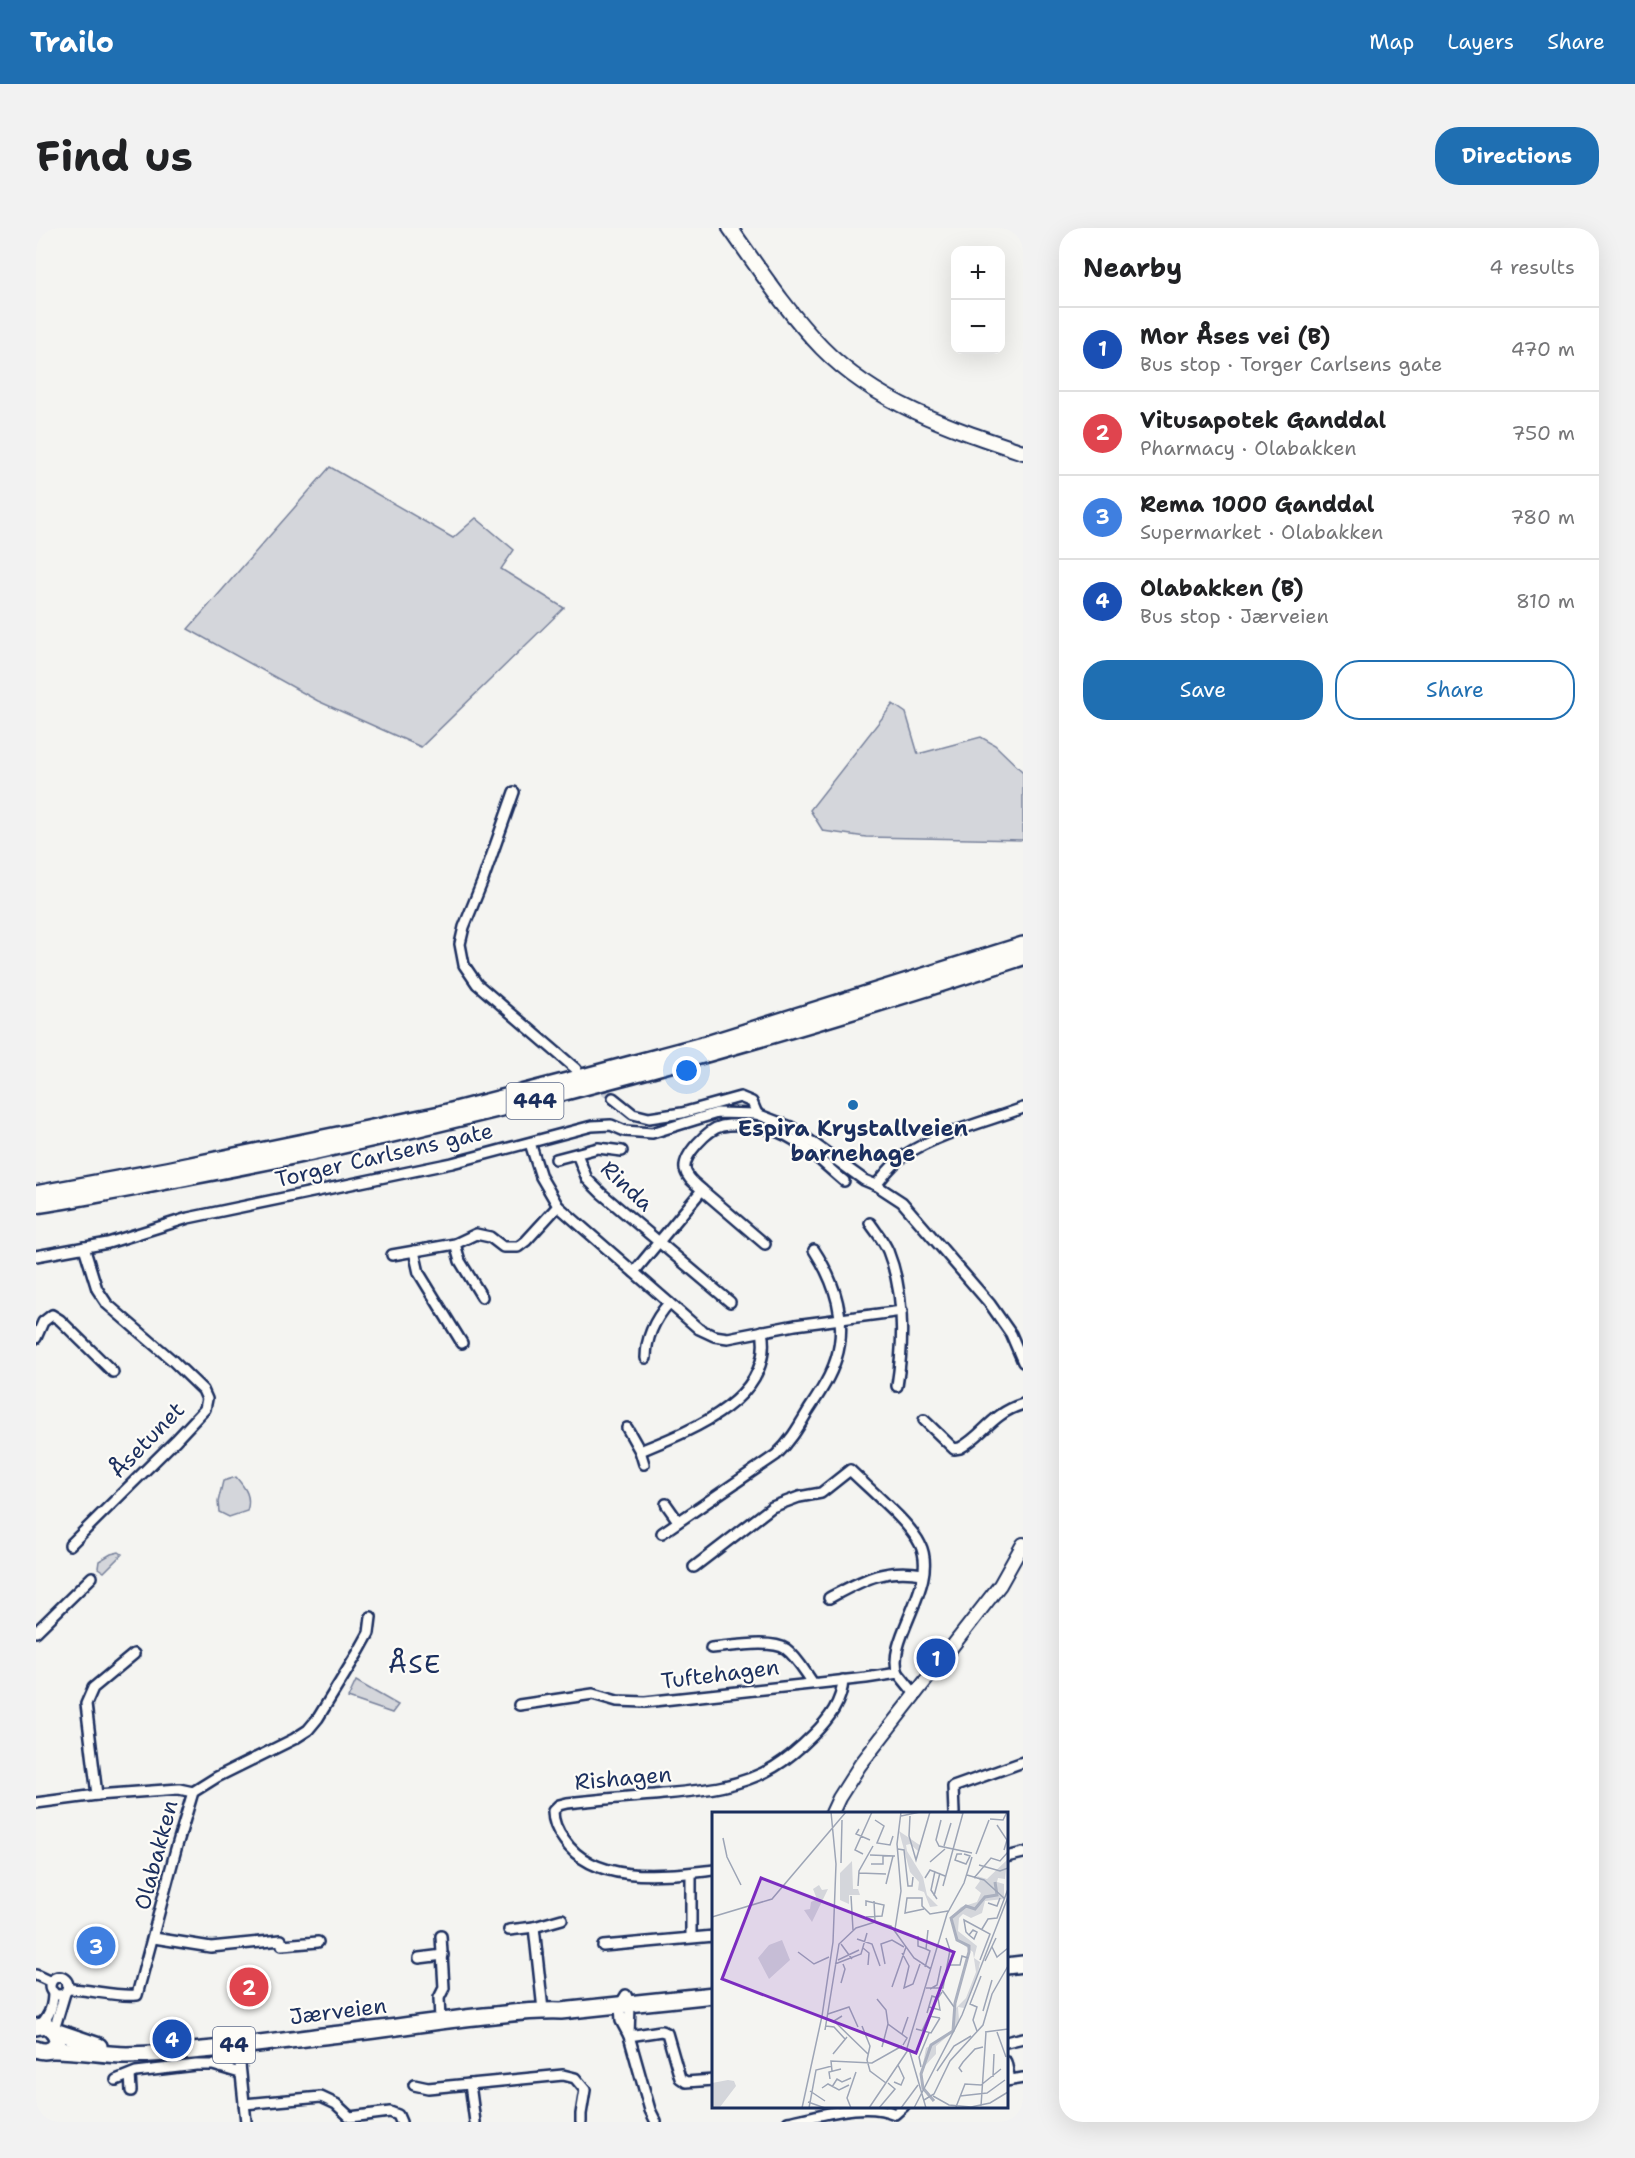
<!DOCTYPE html>
<meta charset="utf-8">
<style>
body{margin:0;font-family:"Shantell Sans",sans-serif;background:#f2f2f2;color:#202124}
.controls{position:absolute;right:18px;top:18px;display:grid;overflow:hidden;border-radius:12px;box-shadow:0 6px 24px #0002}
.controls button{width:54px;height:54px;display:grid;place-items:center;padding:0;border:0;border-bottom:2px solid #e0e0e0;background:#fff;color:#202124;font:30px sans-serif}
.you{position:absolute;left:651px;top:843px;width:21px;height:21px;margin:-15px;border:4px solid #fff;border-radius:50%;background:#1a73e8;box-shadow:0 0 0 9px #1a73e833}
.badge{display:grid;place-items:center;width:39px;height:39px;border-radius:50%;background:#1f6fb2;color:#fff;font-size:20px;font-weight:700}
.pin{position:absolute;translate:-50% -50%;border:3px solid #fff;box-shadow:0 2px 6px #0006}
.list{margin:0;padding:0;list-style:none}
h2{display:flex;justify-content:space-between;align-items:center;height:78px;margin:0;padding:0 24px;font-size:26px}
h2 small{font-size:20px;font-weight:400;color:#757577}
.list li{display:grid;grid-template-columns:39px 1fr auto;gap:18px;align-items:center;box-sizing:border-box;height:84px;padding:0 24px;border-top:2px solid #e0e0e0}
.list b{display:block;font-size:22px;white-space:nowrap}
.list p{margin:0;font-size:20px;white-space:nowrap;color:#757577}
.list em{font-size:20px;font-style:normal;color:#757577}
.actions{display:flex;gap:12px;padding:18px 24px}
.actions a{flex:1;padding:14px 0;border:2px solid #1f6fb2;border-radius:24px;text-align:center;font-size:21px;color:#1f6fb2}
.actions .main{background:#1f6fb2;color:#fff}
.map{position:relative;flex:none;width:987px;height:1894px;overflow:hidden;border-radius:24px}
header{display:flex;align-items:center;gap:36px;box-sizing:border-box;height:84px;padding:0 30px;background:#1f6fb2;color:#fff}
header strong{font-size:28px}
nav{display:flex;gap:33px;margin-inline-start:auto;font-size:21px}
.intro{display:flex;align-items:center;justify-content:space-between;box-sizing:border-box;height:144px;padding:0 36px}
h1{margin:0;font-size:42px}
.button{padding:15px 27px;border-radius:24px;background:#1f6fb2;color:#fff;font-size:21px;font-weight:700}
main{display:flex;gap:36px;padding:0 36px}
aside{flex:1;background:#fff;border-radius:24px;box-shadow:0 6px 24px #0002}
.map>svg:first-child{display:block}
.green{fill:#d4d6db;stroke:#78829c;stroke-width:1.5}
.lines{fill:none;stroke-linecap:round;stroke-linejoin:round}
.minor-tunnel{stroke:#c9cdd4;stroke-width:9;stroke-dasharray:9 4.5;stroke-linecap:butt}
.minor-casing{stroke:#1b2f5e;stroke-width:14}
.tertiary-casing{stroke:#1b2f5e;stroke-width:16}
.secondary-casing{stroke:#1b2f5e;stroke-width:18}
.primary-casing{stroke:#1b2f5e;stroke-width:20}
.trunk-casing{stroke:#1b2f5e;stroke-width:20}
.minor{stroke:#fdfcf7;stroke-width:9}
.tertiary{stroke:#fdfcf7;stroke-width:12}
.secondary{stroke:#fdfcf7;stroke-width:14}
.primary{stroke:#fdfcf7;stroke-width:15}
.trunk{stroke:#fdfcf7;stroke-width:15}
.poi-dot{fill:#1f6fb2;stroke:#fdfcf7;stroke-width:2}
.labels{text-anchor:middle;dominant-baseline:central;stroke-width:4.5;stroke-linejoin:round;paint-order:stroke}
.shield{fill:#fdfcf7;stroke:#5f6c8c;stroke-width:1.5}
.shield-label{font-size:21px;font-weight:bold;fill:#1b2f5e}
.poi-label{font-size:22px;font-weight:bold;fill:#1b2f5e;stroke:#fdfcf7}
.street-label{font-size:22px;fill:#1b2f5e;stroke:#fdfcf7}
.quarter-label{font-size:26px;letter-spacing:1.5px;fill:#1b2f5e;stroke:#fdfcf7}
.inset-river{fill:none;stroke:#aab0bf;stroke-width:3}
.inset-road{fill:none;stroke:#9da5b6;stroke-width:1.5}
.view{fill:#7b2cbf;fill-opacity:0.15;stroke:#7b2cbf;stroke-width:3}
.inset-edge{fill:none;stroke:#1b2f5e;stroke-width:3}
</style>
<header>
<strong>Trailo</strong>
<nav><a>Map</a><a>Layers</a><a>Share</a></nav>
</header>
<div class="intro"><h1>Find us</h1><a class="button">Directions</a></div>
<main>
<div class="map">
<svg width="987" height="1894" viewBox="0 0 987 1894">
<rect width="100%" height="100%" fill="#f4f4f1"/>
<filter id="ink" filterUnits="userSpaceOnUse"><feTurbulence type="fractalNoise" baseFrequency=".0167" numOctaves="2"/><feDisplacementMap in="SourceGraphic" scale="12" xChannelSelector="R" yChannelSelector="G"/><feConvolveMatrix kernelMatrix="1 2 1 2 8 2 1 2 1" color-interpolation-filters="sRGB"/></filter>
<g filter="url(#ink)">
<g class="green">
<path d="M294 239 417 310 440 290 478 322 465 341 528 380 385 519 282 473 152 401Z"/>
<path d="M857 476 870 485 882 526 945 509 959 517 987 544V612L830 609 787 603 774 582Z"/>
<path d="M200 1249C209 1260 216 1268 211 1283L193 1289 183 1284 182 1274 187 1253Z"/>
<path d="M83 1324 86 1326 68 1344 62 1340 63 1333 75 1326Z"/>
<path d="M320 1453 362 1477 356 1485 312 1470Z"/>
</g>
<g class="lines">
<path class="minor-tunnel" d="M558 855 577 870"/>
<defs>
<g id="minor">
<path d="M478 564 447 652 428 699 424 716 428 737 441 756 540 841"/>
<path d="M577 870 597 886 613 890 646 885 704 869 716 874 721 886"/>
<path d="M494 915 505 949 522 978 663 1101 678 1108 692 1110 759 1097 866 1083"/>
<path d="M541 926 551 951 565 965 694 1074"/>
<path d="M520 931 562 920 586 923"/>
<path d="M840 957C849 946 857 935 869 927 903 905 949 894 987 880"/>
<path d="M666 962 729 1016"/>
<path d="M834 995C840 1004 848 1013 852 1023 869 1066 868 1113 861 1158"/>
<path d="M419 1016 424 1033 446 1069"/>
<path d="M378 1023 383 1045 426 1115"/>
<path d="M356 1027 419 1016 440 1006 454 1009 467 1019H482L490 1013 522 978"/>
<path d="M0 1028 72 1015 152 990 416 935 556 898 575 897 589 903 616 905 681 885 721 886 755 899 828 952 840 957 866 974 954 1076 975 1106 987 1134"/>
<path d="M598 1044 666 962C660 956 651 951 649 941 647 927 672 901 686 898 702 895 721 898 736 902 764 910 786 935 808 953"/>
<path d="M0 1110 7 1094 16 1087 24 1092 77 1144"/>
<path d="M610 1130C610 1109 619 1091 633 1075"/>
<path d="M888 1192 918 1221 924 1220C948 1207 955 1186 987 1176"/>
<path d="M591 1200 604 1223C654 1203 739 1171 726 1103"/>
<path d="M604 1223 608 1236"/>
<path d="M630 1276 642 1293"/>
<path d="M626 1305 740 1227C754 1214 762 1200 772 1183 783 1166 794 1150 800 1131 812 1093 799 1054 778 1022"/>
<path d="M34 1317 140 1212 169 1181 171 1171 167 1162 136 1132 71 1076 61 1061 48 1019"/>
<path d="M658 1339 736 1279 763 1269 785 1265 814 1242C832 1260 874 1295 884 1316 904 1356 849 1412 862 1445"/>
<path d="M793 1370C827 1352 848 1339 887 1346"/>
<path d="M0 1404 56 1349"/>
<path d="M675 1420C693 1419 735 1411 750 1421 761 1429 769 1444 777 1455"/>
<path d="M483 1477 557 1466 581 1473 609 1474 830 1450 862 1445 879 1466"/>
<path d="M61 1567 50 1476 57 1460 98 1426"/>
<path d="M0 1575 61 1567 143 1561 157 1564"/>
<path d="M918 1585 917 1559 987 1534"/>
<path d="M970 1629 987 1625"/>
<path d="M678 1642C631 1647 559 1658 528 1612 521 1603 517 1595 517 1583L523 1577 531 1575C560 1572 589 1569 618 1567 658 1563 702 1561 738 1539 753 1530 765 1519 777 1507 793 1491 806 1474 807 1452"/>
<path d="M498 1699 507 1782"/>
<path d="M473 1702 498 1699 526 1691"/>
<path d="M655 1709V1645"/>
<path d="M118 1710 175 1719 245 1712 246 1717 282 1714"/>
<path d="M567 1718 678 1708"/>
<path d="M383 1730 407 1727"/>
<path d="M0 1747 15 1754"/>
<circle cx="23" cy="1758" r="9"/>
<path d="M31 1761C55 1761 77 1769 101 1767L140 1621 157 1564 181 1549 258 1511 272 1502 282 1490 323 1423 333 1405 335 1389"/>
<path d="M404 1792 403 1770 408 1760 405 1708"/>
<path d="M5 1797C14 1786 17 1778 17 1764"/>
<path d="M18 1802 29 1765"/>
<path d="M593 1808 594 1776 590 1767 584 1777 585 1793 593 1808 614 1882 620 1894"/>
<path d="M593 1808 625 1803 631 1805 644 1850 650 1854 678 1852"/>
<path d="M970 1814 987 1810"/>
<path d="M202 1817 210 1894"/>
<path d="M970 1834 974 1852"/>
<path d="M94 1847 95 1863"/>
<path d="M80 1852 100 1844 160 1837H177L204 1845"/>
<path d="M970 1853 987 1850"/>
<path d="M434 1856 439 1894"/>
<path d="M378 1857 392 1860 527 1847 539 1850 549 1862 545 1886V1894"/>
<path d="M208 1876 285 1869 300 1876 314 1889 354 1884 362 1887 365 1894"/>
<path d="M752 1894C784 1888 829 1872 859 1886L868 1878"/>
</g>
<path id="tertiary" d="M796 1585 803 1570 824 1537 964 1357 987 1316"/>
<path id="secondary" d="M694 0C723 41 751 84 786 120 841 176 915 200 987 224"/>
<g id="primary">
<path d="M970 1738 987 1736"/>
<path d="M0 1799 10 1797C31 1810 18 1829 0 1821"/>
<path d="M19 1803 63 1818"/>
<path d="M14 1822C40 1821 66 1827 91 1827 158 1825 229 1815 295 1807 346 1802 397 1793 448 1788 474 1785 500 1782 525 1783L678 1767"/>
</g>
<g id="trunk">
<path d="M0 966 131 942 404 886 539 851 674 815 987 717"/>
<path d="M0 977C34 972 67 965 101 959 161 947 221 936 281 923 520 871 755 806 987 729"/>
</g>
</defs>
<use href="#minor" class="minor-casing"/>
<use href="#tertiary" class="tertiary-casing"/>
<use href="#secondary" class="secondary-casing"/>
<use href="#primary" class="primary-casing"/>
<use href="#trunk" class="trunk-casing"/>
<use href="#minor" class="minor"/>
<use href="#tertiary" class="tertiary"/>
<use href="#secondary" class="secondary"/>
<use href="#primary" class="primary"/>
<use href="#trunk" class="trunk"/>
</g>
</g>
<circle class="poi-dot" cx="817" cy="877" r="6"/>
<g class="labels">
<g class="shield">
<rect x="470.5" y="855" width="57" height="36" rx="4.5"/>
<rect x="177" y="1799" width="42" height="36" rx="4.5"/>
</g>
<g class="shield-label">
<text x="499" y="873">444</text>
<text x="198" y="1817">44</text>
</g>
<g class="poi-label">
<text x="817" y="900">Espira Krystallveien<tspan x="817" dy="25">barnehage</tspan></text>
</g>
<g class="street-label">
<text transform="translate(348 927) rotate(-13)">Torger Carlsens gate</text>
<text transform="translate(591 958) rotate(43)">Rinda</text>
<text transform="translate(111 1212) rotate(-46)">Åsetunet</text>
<text transform="translate(684 1446) rotate(-7)">Tuftehagen</text>
<text transform="translate(587 1550) rotate(-5)">Rishagen</text>
<text transform="translate(120 1627) rotate(-75)">Olabakken</text>
<text transform="translate(302 1783) rotate(-7)">Jærveien</text>
</g>
<g class="quarter-label">
<text x="379" y="1435">ÅSE</text>
</g>
</g>
<g transform="translate(676 1584)">
<rect width="296" height="296" fill="#f4f4f1"/>
<path d="M187 19 209 34 206 39 198 32 194 33 195 39 211 65 215 83 226 94 218 95 212 80 206 78 207 70 198 60ZM295 48 293 67 286 66 285 70 292 72V87L273 89 270 101 259 106 251 102 247 106 246 119 265 134 262 146 268 150 266 161 252 196 246 195 247 208 243 218 224 234V242L210 257 214 236 237 223 241 216 244 196 254 186 264 160 261 140 245 128 240 104 249 95 265 90 269 81 263 76 268 69 265 64 275 67ZM140 49 141 77H146L148 83H137V92L128 88V61ZM107 73 110 78 116 77 100 110 92 98 98 97 99 90 105 87 101 77ZM70 128 78 148 57 167 46 146 57 133ZM16 268 22 269 24 274 8 295H0V271Z" fill="#d4d6db"/>
<path class="inset-river" d="M222 289 211 276 209 262 219 233 241 219 243 191 257 140V134L245 128 239 106 254 94 263 97 273 85 285 83 283 70"/>
<path class="inset-road" d="M189 4 208 0M198 4 197 24 204 48 218 0M278 7 291 8 295 0M163 8 172 14 165 31 178 33 181 24M229 8 224 28 227 34 260 41M285 13 295 28 292 38M147 17 144 22 158 28M11 26 15 45 29 73M232 34 239 11M186 37 192 38 196 74H200L201 65M151 42 143 38 160 0M250 42H245L243 48 254 52 258 44 252 42M264 42 277 8M158 43 183 44M218 50 233 37M129 51 130 8M159 52H171V43M267 53 288 59 296 56M223 59 219 78 225 87M147 61 174 62M255 63 272 68 293 87M213 66 218 58 233 64M262 66 279 46 288 49 296 40M174 72 181 44M146 74 147 59 161 34M231 74 251 1 246 0M139 84 141 118M222 84 228 61M162 89 163 110M276 91 285 94 288 86M212 97 193 101 195 86H210V94L218 102 236 99M0 105 60 87 134 0M154 105 170 104 172 93 154 89V94M183 117 189 79 185 32 189 0M270 117 276 107 285 106 296 77M257 123 261 118 265 120 262 127 257 123 254 120 252 108 278 122 268 148M206 124V134L214 137M145 127 160 132 168 154M129 132 140 147M280 135 285 145 296 136M151 136 157 141 156 153M86 140 102 152 117 145M190 141 197 154 192 176 201 172 208 152M126 148 147 138M273 149 284 126M123 152 149 142 155 121M173 152 169 132 180 128 192 135M237 153H248L250 144 256 146M213 155 218 139 214 137 216 118M129 171 133 157 131 152M180 175 194 135M214 176H231L238 138 234 126M218 177 225 173 229 154M230 178 242 195M165 187 174 198 176 212 195 226 191 233M217 195 228 198 226 186M271 199 280 168M215 201 220 184 226 186 230 180M116 202 137 195 146 215M130 204 122 209 156 242M114 214 122 215 133 227M150 214 158 234 155 248 158 259 174 271M204 217 219 221 228 206M113 218 127 132 144 116 163 110 179 114 202 146 219 157M210 219 217 204 228 206M265 219 261 208 265 195 258 192 269 164M273 220 296 217M285 220 294 245M190 222 196 205M170 235 176 212M195 236 235 102 252 71 260 45M197 237 214 296M121 242 135 225M209 255 207 245 217 221M120 259 119 249 160 251 190 234M225 259 242 234 259 224M250 260 247 256 251 250 263 237 271 235M281 265 282 242M118 267 117 260 129 257M182 270 189 273 192 266 186 253M120 275 125 267 130 270 139 266M110 276 116 272 127 278 137 273M98 279 113 289M221 284 237 293 259 295 278 291 296 280M248 284 275 281 293 268M212 288 222 282 238 249 271 213 280 182 296 154M96 290 113 296M269 294 274 220M244 295 253 272 269 273 289 257M90 296 110 204 121 130 124 52 119 0M97 296 104 258 120 254M139 296 135 286 144 260M157 296 196 238M167 296 183 277 176 271M189 296 206 273M202 296 250 203 296 85"/>
<path class="view" d="M49 66 242 140 204 241 10 167Z"/>
<rect width="296" height="296" class="inset-edge"/>
</g>
</svg>
<div class="controls">
<button>+</button>
<button>−</button>
</div>
<div class="you"></div>
<div class="pin badge" style="left:900px;top:1430px;background:#1a4fb4">1</div>
<div class="pin badge" style="left:213px;top:1759px;background:#e0444e">2</div>
<div class="pin badge" style="left:60px;top:1718px;background:#3f7fe0">3</div>
<div class="pin badge" style="left:136px;top:1811px;background:#1a4fb4">4</div>
</div>
<aside>
<h2>Nearby<small>4 results</small></h2>
<ul class="list">
<li><span class="badge" style="background:#1a4fb4">1</span><div><b>Mor Åses vei (B)</b><p>Bus stop · Torger Carlsens gate</p></div><em>470 m</em></li>
<li><span class="badge" style="background:#e0444e">2</span><div><b>Vitusapotek Ganddal</b><p>Pharmacy · Olabakken</p></div><em>750 m</em></li>
<li><span class="badge" style="background:#3f7fe0">3</span><div><b>Rema 1000 Ganddal</b><p>Supermarket · Olabakken</p></div><em>780 m</em></li>
<li><span class="badge" style="background:#1a4fb4">4</span><div><b>Olabakken (B)</b><p>Bus stop · Jærveien</p></div><em>810 m</em></li>
</ul>
<div class="actions"><a class="main">Save</a><a>Share</a></div>
</aside>
</main>
